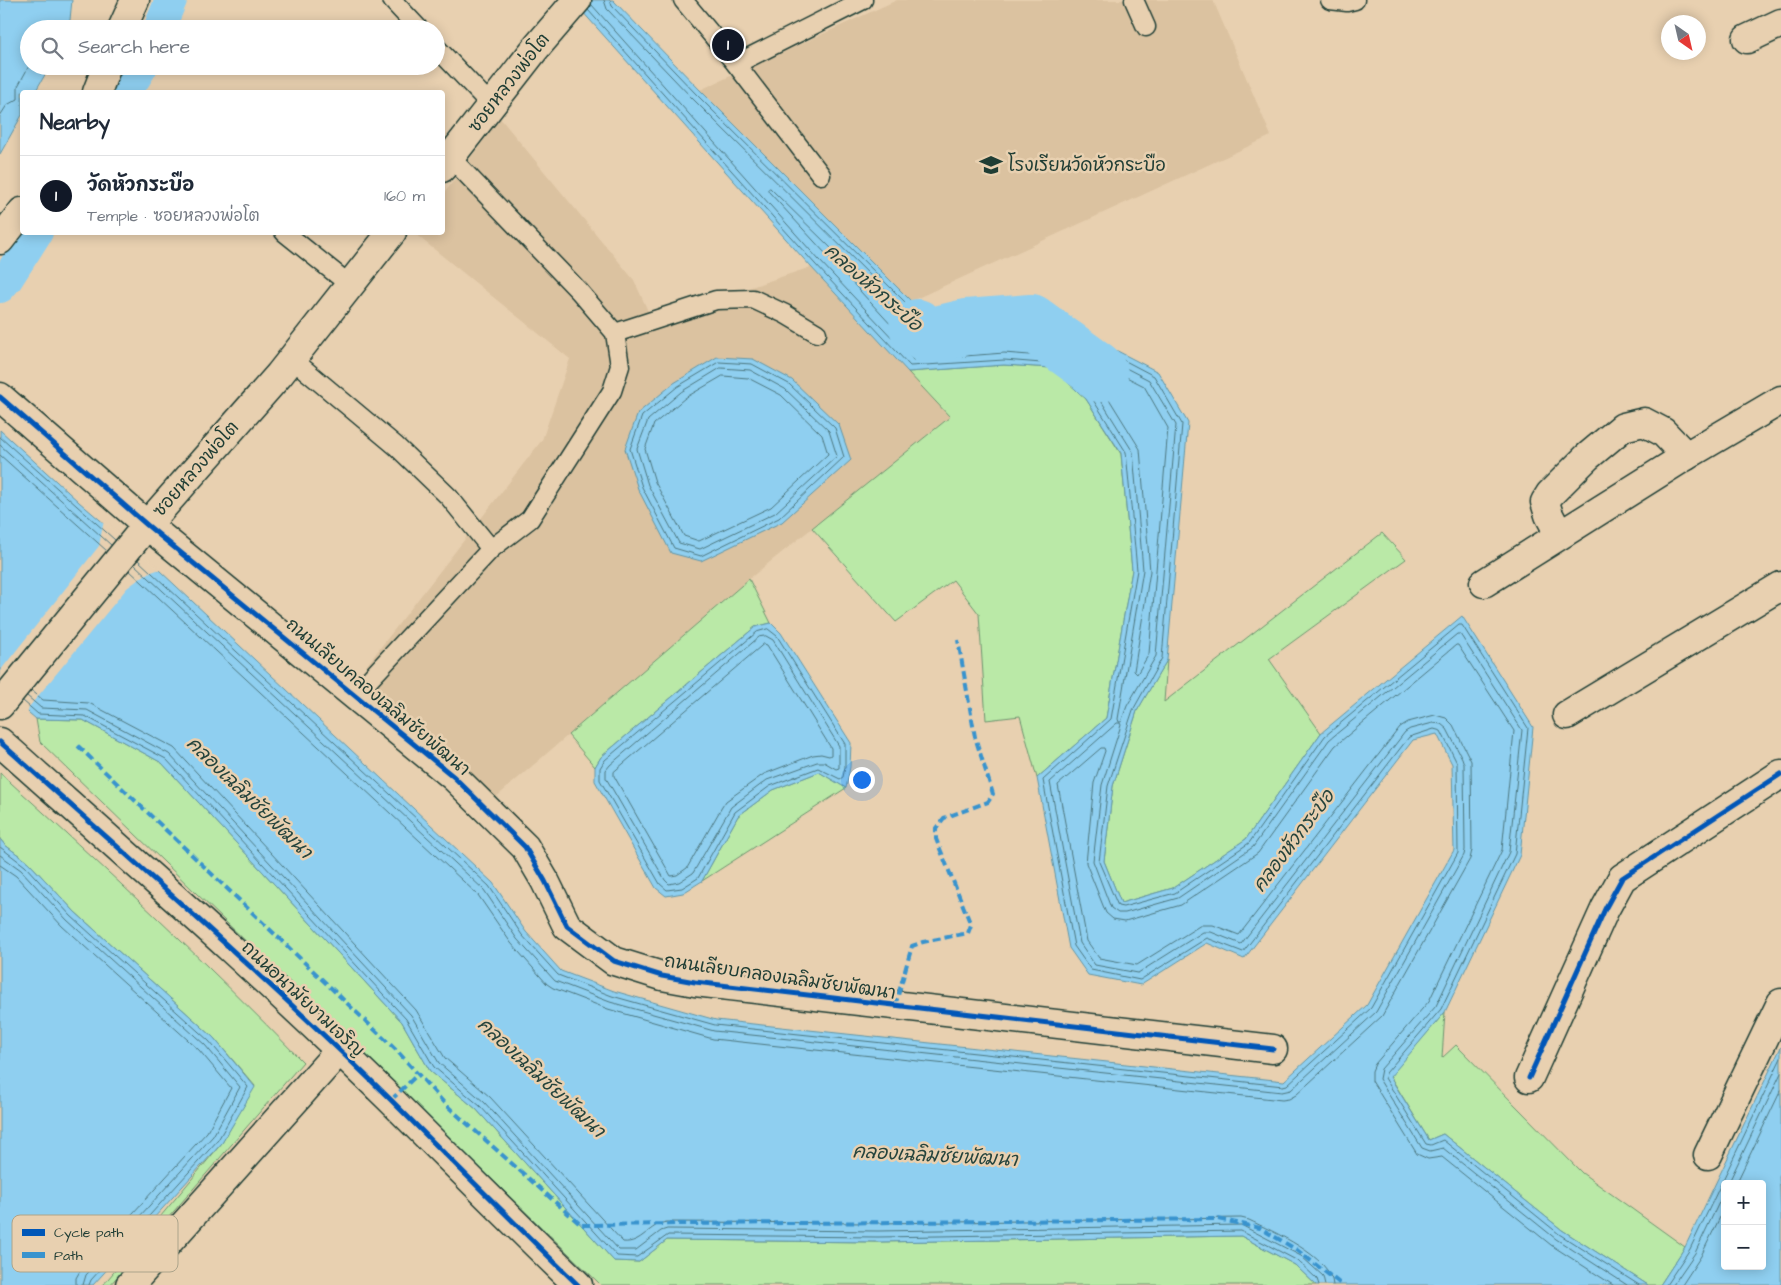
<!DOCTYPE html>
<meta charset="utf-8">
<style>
body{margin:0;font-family:"Architects Daughter","Playpen Sans Thai",sans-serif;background:#f2f2f3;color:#1f2937}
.controls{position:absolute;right:15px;bottom:15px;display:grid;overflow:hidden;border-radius:5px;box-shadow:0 2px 12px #0003}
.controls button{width:45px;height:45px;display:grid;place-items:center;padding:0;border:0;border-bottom:1px solid #e0e1e3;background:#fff;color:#1f2937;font:25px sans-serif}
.compass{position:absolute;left:1661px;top:15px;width:45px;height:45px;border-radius:50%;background:#fff;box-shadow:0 2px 12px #0003;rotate:146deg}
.you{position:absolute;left:861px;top:779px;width:18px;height:18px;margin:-12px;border:4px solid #fff;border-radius:50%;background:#1a73e8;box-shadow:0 0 0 8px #1a73e833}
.badge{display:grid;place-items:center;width:32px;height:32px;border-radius:50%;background:#111827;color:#fff;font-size:16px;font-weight:700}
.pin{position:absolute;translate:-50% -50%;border:2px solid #fff;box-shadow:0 1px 5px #0006}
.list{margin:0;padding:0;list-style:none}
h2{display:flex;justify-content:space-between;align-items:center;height:65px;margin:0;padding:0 20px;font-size:21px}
h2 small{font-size:16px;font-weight:400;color:#747a83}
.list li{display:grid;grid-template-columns:32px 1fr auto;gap:15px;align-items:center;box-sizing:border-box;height:80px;padding:0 20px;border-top:1px solid #e0e1e3}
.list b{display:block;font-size:19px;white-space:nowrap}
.list p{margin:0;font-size:16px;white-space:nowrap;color:#747a83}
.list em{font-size:16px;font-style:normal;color:#747a83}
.icon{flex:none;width:28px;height:28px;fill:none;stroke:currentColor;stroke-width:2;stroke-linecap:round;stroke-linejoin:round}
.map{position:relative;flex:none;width:1781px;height:1285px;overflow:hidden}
.search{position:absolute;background:#fff;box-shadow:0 2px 12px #0003;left:20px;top:20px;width:425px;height:55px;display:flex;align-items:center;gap:12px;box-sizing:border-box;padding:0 18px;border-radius:28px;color:#747a83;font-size:19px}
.panel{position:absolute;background:#fff;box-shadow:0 2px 12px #0003;left:20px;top:90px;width:425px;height:145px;border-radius:5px}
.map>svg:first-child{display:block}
.built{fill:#dbc2a0}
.green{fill:#bae9a7;stroke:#6c936e}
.water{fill:#8fcff0;stroke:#6295a5;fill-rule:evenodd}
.pier{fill:#e8d0b0}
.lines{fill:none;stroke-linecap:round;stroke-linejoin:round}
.shore{stroke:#4c777f;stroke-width:1}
.canal{stroke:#8fcff0;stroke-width:32}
.river{stroke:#8fcff0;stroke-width:56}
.lane-casing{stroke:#1f3d34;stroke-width:21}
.street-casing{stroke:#1f3d34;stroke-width:31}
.secondary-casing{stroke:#1f3d34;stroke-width:31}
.lane{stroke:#e8d0b0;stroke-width:18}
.street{stroke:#e8d0b0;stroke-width:28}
.secondary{stroke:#e8d0b0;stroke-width:28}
.quiet{stroke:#3993ce;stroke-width:4;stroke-dasharray:8 4;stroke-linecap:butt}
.cycleway-casing{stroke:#e8d0b0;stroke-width:8}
.cycleway{stroke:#0057b8;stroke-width:5}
.labels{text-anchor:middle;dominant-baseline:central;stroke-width:5;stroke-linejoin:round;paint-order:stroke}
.street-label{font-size:18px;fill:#1f3d34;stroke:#e8d0b0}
.poi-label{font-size:18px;fill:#1f3d34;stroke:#e8d0b0;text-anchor:start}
.water-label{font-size:19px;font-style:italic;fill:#25443d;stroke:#e8d0b0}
.key{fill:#e8d0b0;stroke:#aca48b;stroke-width:1}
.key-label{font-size:14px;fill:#1f3d34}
</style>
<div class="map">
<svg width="1781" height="1285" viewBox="0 0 1781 1285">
<rect width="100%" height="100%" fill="#e8d0b0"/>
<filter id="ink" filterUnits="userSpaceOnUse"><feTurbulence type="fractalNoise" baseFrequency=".02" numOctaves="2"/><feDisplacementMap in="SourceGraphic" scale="10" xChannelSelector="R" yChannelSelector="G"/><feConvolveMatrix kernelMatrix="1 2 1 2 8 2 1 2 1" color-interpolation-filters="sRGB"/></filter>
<g filter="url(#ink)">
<g class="built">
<path d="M897 0H1213L1271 136 911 301 700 90Z"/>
<path d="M500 118 634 280 652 320 811 267 950 417 749 579 494 799 356 679 542 440 570 359 414 233 442 232 443 195Z"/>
</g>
<g class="green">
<path d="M1004 365 1052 368 1086 399 1121 454 1132 570 1106 718 1037 778 1020 716 986 720 979 614 953 580 896 622 812 528 950 417 908 372Z"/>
<path d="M1382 533 1406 559 1269 659 1321 733 1246 839 1173 888 1121 903 1104 861 1113 786 1137 711 1167 660 1164 702Z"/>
<path d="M749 579 771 623 755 627 601 757 595 767 568 735Z"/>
<path d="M36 719 83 720 162 763 402 1022 430 1071 476 1109 614 1261 639 1262 667 1240 878 1242 1241 1236 1295 1265 1316 1285H601L40 742Z"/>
<path d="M819 772 846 788 702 881 738 816 773 790Z"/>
<path d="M0 773C104 867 206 962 303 1062L110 1285H103L222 1143 255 1086 213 1037 75 912 28 862 5 845 0 839Z"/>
<path d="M1445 1012 1442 1058 1456 1045 1582 1173 1685 1247 1660 1285H1648L1562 1230 1443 1134 1429 1140 1390 1076Z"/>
</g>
<g class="water">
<path d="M0 0H72L69 29H29V66H50L35 92H22V115L0 154Z"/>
<path d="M572 0H613L700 90 911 301 929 322 1077 330 1158 372 1188 423 1167 660 1137 711 1113 786 1104 861 1121 903 1173 888 1246 839 1321 733 1462 616 1533 727 1520 855 1445 1012 1390 1077 1429 1140 1443 1134 1562 1230 1648 1285H1316L1295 1265 1241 1236 878 1242 667 1240 639 1262 614 1261 476 1109 430 1071 402 1022 162 763 83 720 36 719 0 688V430L79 502 160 571 493 883 526 932 561 971 614 991 716 1020 1284 1081 1367 1005 1454 850 1452 764 1437 734 1413 740 1244 959 1207 943 1141 985 1088 975 1069 948 1037 778 1106 718 1132 570 1121 453 1086 399 1052 368 1004 365 908 372 811 267Z"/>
<path d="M717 357 753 359 792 380 839 425 851 460 782 522 701 561 671 553 638 489 625 449 638 413 674 383Z"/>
<path d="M771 623 781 633 851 743 850 767 846 788 819 772 773 790 738 816 702 881 683 893 666 896 656 888 595 781V767L601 757 755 627Z"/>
<path d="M0 839 5 845 28 862 75 912 213 1037 255 1087 222 1143 93 1285H0Z"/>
<path d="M1781 1047V1172L1779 1176 1781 1217V1285H1660L1685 1247ZM1725 1184H1762V1266H1725Z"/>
</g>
<path class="pier" d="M104 520 160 569 146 574 127 588 29 707 27 715 0 692V671L99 546Z"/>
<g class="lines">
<g class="shore">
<path d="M610 0 612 6 696 94 907 304 926 326 1076 335 1154 376 1182 424 1162 658 1133 710 1108 786 1099 862 1118 906 1123 907 1175 893 1249 843 1325 736 1459 625H1462L1528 728 1515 854 1441 1009 1386 1073 1385 1078 1426 1144 1431 1145 1443 1140 1559 1234 1639 1285"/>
<path d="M591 4 819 260 913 360 1004 353 1054 357 1060 360 1095 391 1133 452 1143 570 1118 719 1119 722H1121L1127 706 1156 656 1176 425 1149 380 1074 341 929 333 922 330 903 308 692 98 607 9 604 0"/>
<path d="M0 116 7 105 18 99V86L29 66"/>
<path d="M770 188 897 313 918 337 928 340 976 343 977 347 916 352 769 192 768 190Z"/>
<path d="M1063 348 1072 349 1144 386 1168 428 1149 654 1137 674 1134 671 1150 571 1140 449 1101 386 1061 352V349Z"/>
<path d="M719 362 752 364 789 384 835 428 844 457 779 518 701 556 674 548 642 487 630 449 642 416 677 387Z"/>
<path d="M721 368 750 370 785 389 829 431 837 456 775 513 700 549 679 543 648 485 637 449 648 420 681 392Z"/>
<path d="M723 376 748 378 781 395 822 435 828 454 771 507 699 541 684 536 655 482 645 449 654 424 685 398Z"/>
<path d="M0 437 115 540"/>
<path d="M0 445 111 545"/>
<path d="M0 455 107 551"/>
<path d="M138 560 489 886 522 935 558 975 612 996 715 1025 1283 1086 1287 1085 1371 1008 1458 853 1457 763 1441 731 1434 729 1409 737 1243 952 1207 938 1140 980 1091 970 1074 946 1043 780 1111 719 1137 570 1126 452 1090 395 1054 364 1004 360 910 366 815 264 588 10"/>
<path d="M134 564 484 890 517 939 555 981 610 1002 714 1031 1282 1092 1291 1090 1376 1012 1464 855 1465 850 1464 764 1462 758 1447 729 1441 724 1433 723 1410 729 1405 732 1241 944 1211 932H1203L1138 973 1095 965 1080 943 1050 782 1117 723H1120L1121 725 1102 785 1093 861 1111 908 1118 913H1125L1178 898 1253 847 1329 740 1457 634H1460L1522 730 1509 852 1436 1006 1381 1069 1379 1079 1422 1148 1430 1151 1443 1148 1556 1239 1627 1285"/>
<path d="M129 570 478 895 511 943 547 984 553 988 608 1009 713 1039 1282 1100 1289 1099 1296 1095 1382 1016 1470 859 1472 850 1471 761 1453 725 1446 718 1435 715 1408 722 1400 727 1239 935 1213 925H1201L1137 965 1099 958 1087 941 1058 785 1101 748H1104L1105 751 1094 783 1086 863 1106 913 1113 919 1125 921 1181 905 1258 853 1335 746 1456 645H1458L1514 731 1502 850 1429 1001 1375 1064 1372 1071V1081L1417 1154 1428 1159 1442 1157 1551 1245 1613 1285"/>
<path d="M768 629 777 636 845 744V767L843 777 840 779 818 768 770 786 735 812 698 878 682 888 667 890 660 884 600 780V768L605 760 757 632Z"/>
<path d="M766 636 773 640 839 746V768L836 769 824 762H817L767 780 731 807 693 873 679 882 669 884 665 880 606 778V770L610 765 759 637Z"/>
<path d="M764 644 767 645 831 748V755L829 756 821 754 813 755 764 774 726 801 722 807 687 868 677 875 671 876 614 776V772Z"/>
<path d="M31 690 43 700 89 703 174 748 416 1010 445 1058 490 1097 623 1242C642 1244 649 1224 667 1222L878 1223 1241 1218 1249 1220C1272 1231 1332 1257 1333 1285"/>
<path d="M27 696 41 708 87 710 169 754 411 1015 439 1063 484 1102 619 1250H636L661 1231 667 1229 878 1231 1241 1225 1301 1256 1323 1276 1325 1285"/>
<path d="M23 701 38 714 85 716 166 759 406 1019 434 1067 480 1106 617 1256 637 1257 668 1235 878 1237 1241 1231 1298 1261 1317 1279 1319 1285"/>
<path d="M0 847 25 866 71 916 209 1041 248 1087 218 1140 91 1280 89 1285"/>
<path d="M0 855 21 870 67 920 205 1045 240 1087 213 1136 86 1275 83 1285"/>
<path d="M0 865 16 876 62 926 199 1050 231 1088 207 1132 80 1271 76 1278V1285"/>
<path d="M1728 1184 1781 1073"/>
<path d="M1736 1184 1781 1090"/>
<path d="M1666 1285 1690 1249 1781 1058"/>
<path d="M1673 1285 1695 1253 1725 1190"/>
<path d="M1682 1285 1701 1256 1725 1207"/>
</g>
<g class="canal">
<path d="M159 29 171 0"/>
<path d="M126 92 142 66"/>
<path d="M0 287 7 279 37 232"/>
</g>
<path class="river" d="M917 327 928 336 966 327 1031 322 1096 369 1100 374"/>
<defs>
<g id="lane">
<path d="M392 0 419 29"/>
<path d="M683 0 736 64 863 0"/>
<path d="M1134 0 1146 27"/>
<path d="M1330 0 1347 2 1355 0"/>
<path d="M436 47 491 105"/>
<path d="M736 64 821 175"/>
<path d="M284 232 350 285"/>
<path d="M615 333 716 300 753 299 785 314 817 333"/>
<path d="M292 359 396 446 449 497 491 549"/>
<path d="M355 695 491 549 530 519 612 391 620 366 615 333 579 291 451 158"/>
</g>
<g id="street">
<path d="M122 29 135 0"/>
<path d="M1747 39 1781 23"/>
<path d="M97 92 107 66"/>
<path d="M442 168 535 49 577 0"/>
<path d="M0 240 22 212"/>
<path d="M0 397 147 525 454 777 525 847 545 881 567 926 614 961 662 976 695 982 1273 1049"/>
<path d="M1559 534 1549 515 1545 502 1550 494 1587 457 1623 427 1644 422 1663 432 1686 456"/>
<path d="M1484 583 1686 456 1781 400"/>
<path d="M0 705 147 525 279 375 392 232"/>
<path d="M1567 715 1781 586"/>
<path d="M1529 1078 1605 909 1622 878 1781 774"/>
<path d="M1708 1155 1781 1003"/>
<path d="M130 1285 339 1051"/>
</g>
<path id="secondary" d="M0 742C132 860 265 976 391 1100 453 1162 515 1224 578 1285"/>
</defs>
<use href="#lane" class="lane-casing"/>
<use href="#street" class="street-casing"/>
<use href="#secondary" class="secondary-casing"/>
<use href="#lane" class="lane"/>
<use href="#street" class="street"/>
<use href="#secondary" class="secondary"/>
<g class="quiet">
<path d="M78 746 398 1052 445 1104 581 1225 1218 1219 1260 1228 1297 1250 1342 1285"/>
<path d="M895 1006 912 946 923 942 968 933 971 925 936 839V828L944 818 988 802 993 794 975 737 958 640"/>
<path d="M391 1100 418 1074"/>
</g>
<defs>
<g id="cycleway">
<path d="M0 397 147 525 454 777 525 847 545 881 567 926 614 961 662 976 695 982 1273 1049"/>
<path d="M0 742C132 860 265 976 391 1100 453 1162 515 1224 578 1285"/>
<path d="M1529 1078 1605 909 1622 878 1781 774"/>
</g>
</defs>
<use href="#cycleway" class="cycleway-casing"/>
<use href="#cycleway" class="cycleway"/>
</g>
</g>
<defs>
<symbol id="school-bare" viewBox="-9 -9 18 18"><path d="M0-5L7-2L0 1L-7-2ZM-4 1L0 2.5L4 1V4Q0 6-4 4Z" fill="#1f3d34" stroke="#e8d0b0" stroke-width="2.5" paint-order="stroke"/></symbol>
</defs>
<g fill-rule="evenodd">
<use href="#school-bare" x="975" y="149" width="32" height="32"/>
</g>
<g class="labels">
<g class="street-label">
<text transform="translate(509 83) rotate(-52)">ซอยหลวงพ่อโต</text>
<text transform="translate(196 469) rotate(-49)">ซอยหลวงพ่อโต</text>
<text transform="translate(378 697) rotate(40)">ถนนเลียบคลองเฉลิมชัยพัฒนา</text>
<text transform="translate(780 977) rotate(8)">ถนนเลียบคลองเฉลิมชัยพัฒนา</text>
<text transform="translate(303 999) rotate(43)">ถนนอนามัยงามเจริญ</text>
</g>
<g class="poi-label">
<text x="1008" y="165">โรงเรียนวัดหัวกระบือ</text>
</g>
<g class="water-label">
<text transform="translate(873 288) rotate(41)">คลองหัวกระบือ</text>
<text transform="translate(249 798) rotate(44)">คลองเฉลิมชัยพัฒนา</text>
<text transform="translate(1294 841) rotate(-53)">คลองหัวกระบือ</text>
<text transform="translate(541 1078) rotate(43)">คลองเฉลิมชัยพัฒนา</text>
<text transform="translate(935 1156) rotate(3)">คลองเฉลิมชัยพัฒนา</text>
</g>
</g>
<rect x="12" y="1215" width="166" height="57" rx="8" class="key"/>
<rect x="22" y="1229" width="23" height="7" fill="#0057b8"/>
<rect x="22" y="1252" width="23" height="6" fill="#3993ce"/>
<g class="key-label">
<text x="54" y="1237">Cycle path</text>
<text x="54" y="1260">Path</text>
</g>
</svg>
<div class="controls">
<button>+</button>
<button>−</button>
</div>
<svg class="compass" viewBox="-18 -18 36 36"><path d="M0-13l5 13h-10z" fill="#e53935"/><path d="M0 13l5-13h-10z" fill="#747a83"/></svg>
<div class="you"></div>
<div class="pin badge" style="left:728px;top:45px">1</div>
<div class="search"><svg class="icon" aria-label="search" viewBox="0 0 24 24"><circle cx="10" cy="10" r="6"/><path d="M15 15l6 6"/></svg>Search here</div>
<section class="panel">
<h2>Nearby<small></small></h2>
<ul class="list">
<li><span class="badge">1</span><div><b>วัดหัวกระบือ</b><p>Temple · ซอยหลวงพ่อโต</p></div><em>160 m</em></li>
</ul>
</section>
</div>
